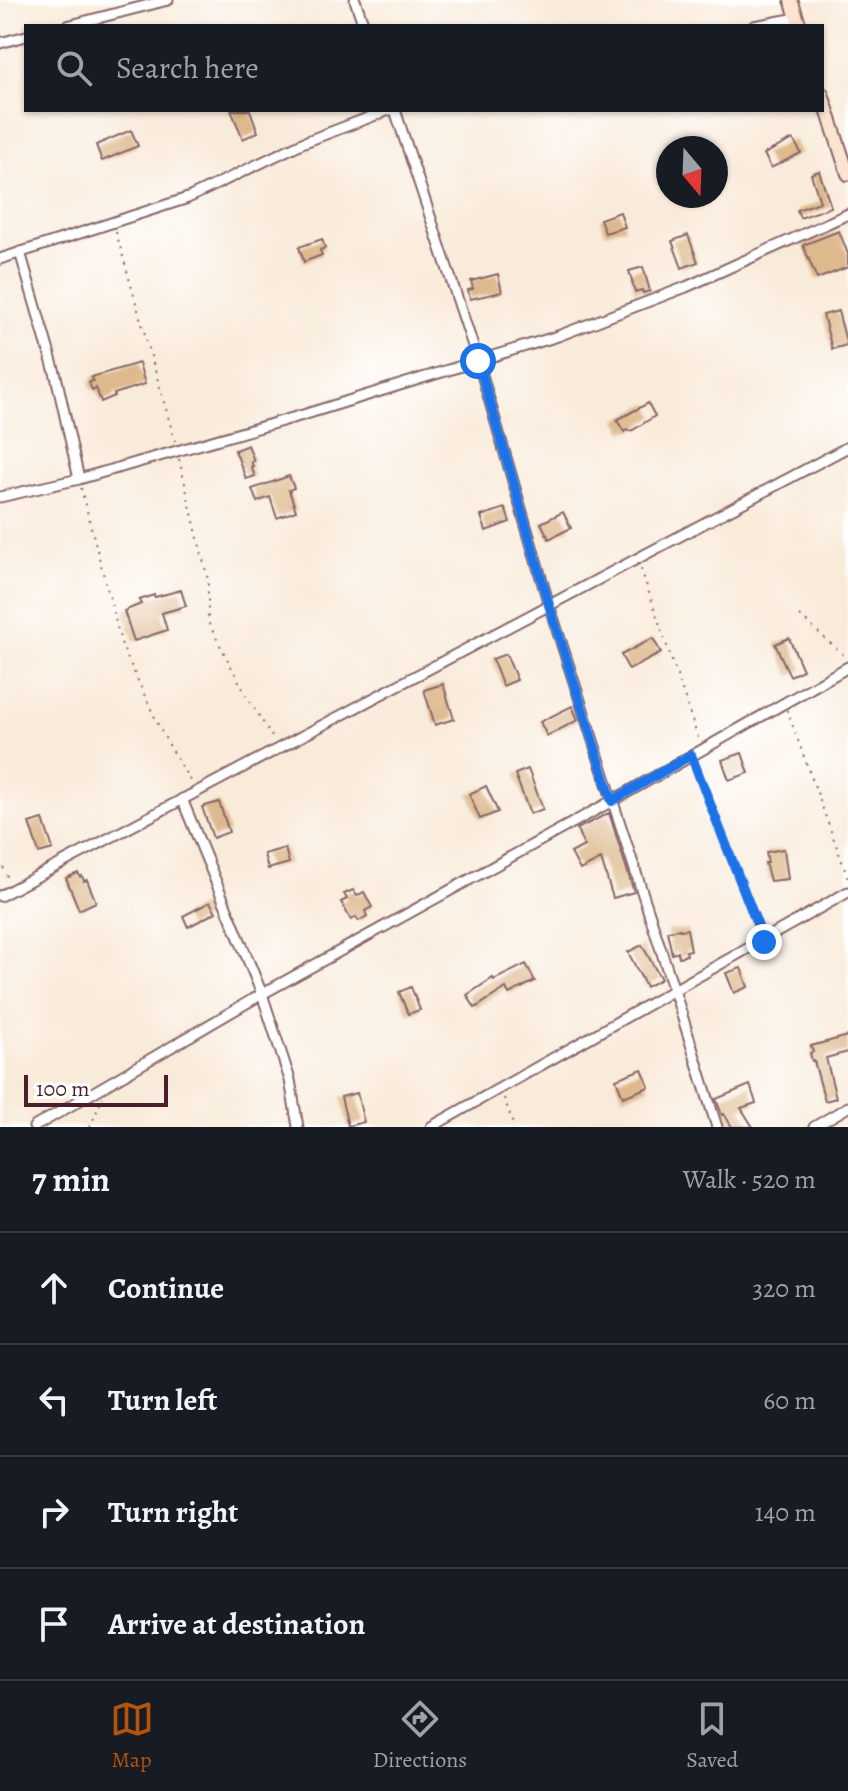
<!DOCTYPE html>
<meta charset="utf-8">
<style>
body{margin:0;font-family:Alegreya,serif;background:#242831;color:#f1f3f6}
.compass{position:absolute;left:656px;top:136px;width:72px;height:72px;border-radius:50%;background:#171b24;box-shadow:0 2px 6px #0004;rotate:161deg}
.scale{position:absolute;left:24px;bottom:20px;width:144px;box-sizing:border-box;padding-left:8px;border:4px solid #4a1f2b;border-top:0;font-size:22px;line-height:28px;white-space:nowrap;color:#4a1f2b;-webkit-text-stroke:6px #fff;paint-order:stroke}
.stop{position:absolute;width:24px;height:24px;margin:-18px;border:6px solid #1a73e8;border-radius:50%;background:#fff}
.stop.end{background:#1a73e8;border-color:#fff;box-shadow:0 2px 8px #0008}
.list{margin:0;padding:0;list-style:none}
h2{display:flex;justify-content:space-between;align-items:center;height:104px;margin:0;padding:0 32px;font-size:34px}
h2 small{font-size:26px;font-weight:400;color:#9ea1a6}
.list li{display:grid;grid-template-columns:52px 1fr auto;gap:24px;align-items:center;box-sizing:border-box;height:112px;padding:0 32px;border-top:2px solid #363941}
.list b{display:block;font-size:30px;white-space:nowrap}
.list em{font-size:26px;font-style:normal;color:#9ea1a6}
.icon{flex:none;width:44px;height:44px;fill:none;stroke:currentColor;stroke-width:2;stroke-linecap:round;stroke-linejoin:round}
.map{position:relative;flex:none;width:848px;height:1127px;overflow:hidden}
.search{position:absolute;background:#171b24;box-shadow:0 2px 6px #0004;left:24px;right:24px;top:24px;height:88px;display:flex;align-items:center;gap:20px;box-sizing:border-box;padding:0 28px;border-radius:0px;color:#9ea1a6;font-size:30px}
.sheet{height:552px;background:#171b24}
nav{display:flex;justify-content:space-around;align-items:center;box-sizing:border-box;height:112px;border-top:2px solid #363941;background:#171b24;font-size:22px;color:#9ea1a6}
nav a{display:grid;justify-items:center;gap:4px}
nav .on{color:#b45309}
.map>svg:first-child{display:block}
.building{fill:#deb98d}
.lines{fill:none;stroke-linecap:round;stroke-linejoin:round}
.street-casing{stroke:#876668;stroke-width:13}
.secondary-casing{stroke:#876668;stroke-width:16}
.path{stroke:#876668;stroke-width:2;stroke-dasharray:2 6;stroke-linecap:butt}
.street{stroke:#fff;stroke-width:9}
.secondary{stroke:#fde4d0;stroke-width:12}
.route{stroke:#1a73e8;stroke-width:10}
</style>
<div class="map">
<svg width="848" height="1127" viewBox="0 0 848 1127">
<rect width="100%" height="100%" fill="#fff"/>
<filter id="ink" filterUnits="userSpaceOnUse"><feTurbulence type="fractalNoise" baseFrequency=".0125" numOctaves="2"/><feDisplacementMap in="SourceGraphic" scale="16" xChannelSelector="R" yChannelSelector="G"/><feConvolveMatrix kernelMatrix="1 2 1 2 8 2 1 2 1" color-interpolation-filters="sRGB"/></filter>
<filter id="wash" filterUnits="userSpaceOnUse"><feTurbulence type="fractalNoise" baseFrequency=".006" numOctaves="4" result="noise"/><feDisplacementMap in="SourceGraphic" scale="32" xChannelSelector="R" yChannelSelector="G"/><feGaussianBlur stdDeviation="1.8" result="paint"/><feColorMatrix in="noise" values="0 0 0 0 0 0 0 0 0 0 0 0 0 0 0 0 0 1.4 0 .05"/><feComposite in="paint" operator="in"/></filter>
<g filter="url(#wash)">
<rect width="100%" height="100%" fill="#f9ebda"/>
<g id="blocks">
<g class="building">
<path d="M231 110H250L258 132 243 139Z"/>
<path d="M131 130 138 146 102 161 96 145Z"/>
<path d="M793 139 801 153 771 168 764 154Z"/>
<path d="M819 171 831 207 800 218 797 210 820 202 811 174Z"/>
<path d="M620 212 625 227 605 233 600 219Z"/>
<path d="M839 231 848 254V267L817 279 803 245Z"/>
<path d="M688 235 698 262 682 268 672 241Z"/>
<path d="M322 239 325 248 320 250 322 255 304 262 299 247Z"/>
<path d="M643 267 650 291 643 293 642 290 635 292 629 271Z"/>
<path d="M498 274 502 292 470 299 468 290 473 289 471 281Z"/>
<path d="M838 311 847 345 832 349 823 315Z"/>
<path d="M139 363 145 384 114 394 115 396 101 402 96 388 92 390 89 382 93 381 91 377Z"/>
<path d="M648 403 655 416 633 430 628 431 627 429 624 432 617 420Z"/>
<path d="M248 445 254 461 251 462 253 466 251 467 255 476 246 479 235 450Z"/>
<path d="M289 476 294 488 289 490 296 511 277 518 270 497 257 502 252 489Z"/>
<path d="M505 508 510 522 486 531 481 516Z"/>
<path d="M563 512 571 528 549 539 541 523Z"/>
<path d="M181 590 186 606 162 613 167 630 134 641 124 611 141 604 139 600 154 595 155 597Z"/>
<path d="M653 638 661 653 629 670 621 655Z"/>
<path d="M789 638 803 670 790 676 775 644Z"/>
<path d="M506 654 517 680 503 686 492 659Z"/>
<path d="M443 684 454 719 435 725 424 690Z"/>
<path d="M572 706 578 720 547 736 540 722Z"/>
<path d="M742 753 749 773 729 780 722 760Z"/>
<path d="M528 769 543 809 530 814 515 774Z"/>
<path d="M486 786 498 812 480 819 469 794Z"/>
<path d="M219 802 229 832 213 838 202 807Z"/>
<path d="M609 813 634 892 613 898 601 859 580 870 571 853 584 846 577 829Z"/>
<path d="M43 819 53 849 39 853 29 823Z"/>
<path d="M285 848 289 863 268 869 264 854Z"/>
<path d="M784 849 788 879 770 881 765 863H768L766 852Z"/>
<path d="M78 873 80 877 82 876 84 881 87 880 96 902 79 910 66 878Z"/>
<path d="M353 890 357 896 364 892 372 907 365 911 367 916 359 921 356 917 351 920 341 902 347 899 344 894Z"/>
<path d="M210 902 216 912 188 927 183 916Z"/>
<path d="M680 929V930L687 929 691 950 686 951 687 955 679 957 678 952 672 954 667 931Z"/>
<path d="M642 945 661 979 646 987 628 952Z"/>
<path d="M526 964 535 981 509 994 506 988 475 1008 467 995 493 978 494 980Z"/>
<path d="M741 968 748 987 734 993 726 973Z"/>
<path d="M411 987 420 1010 408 1014 399 992Z"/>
<path d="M848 1036V1052L826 1058 836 1098 825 1101 814 1061H812L810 1053 813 1052 811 1046Z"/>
<path d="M642 1069 649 1087 623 1097 616 1079Z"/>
<path d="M750 1085 756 1103 741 1108 753 1127H732L724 1114 722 1115 716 1099Z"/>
<path d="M357 1093 364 1122 348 1126 341 1097Z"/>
</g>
</g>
</g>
<g filter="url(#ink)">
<use href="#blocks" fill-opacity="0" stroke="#876668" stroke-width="2"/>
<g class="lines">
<defs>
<g id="street">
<path d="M355 0 364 26"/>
<path d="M67 26 168 0"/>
<path d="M754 26 797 18"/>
<path d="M0 43 26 36"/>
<path d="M395 110 478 361 549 605 674 990 717 1127"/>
<path d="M20 252 56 376 79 479"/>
<path d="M0 259 188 198 302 143 389 110"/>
<path d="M0 497 79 479 303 415 558 336 686 287 848 214"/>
<path d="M182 799 262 994 290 1080 298 1127"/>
<path d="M0 896 848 447"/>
<path d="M34 1127 262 994 612 801 848 667"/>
<path d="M431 1127 848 892"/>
<path d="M814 1127 848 1107"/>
</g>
<g id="secondary">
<path d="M791 0 800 26"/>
<path d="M822 94 848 174"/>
</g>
</defs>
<use href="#street" class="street-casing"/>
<use href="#secondary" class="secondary-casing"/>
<g class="path">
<path d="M116 232 175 441"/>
<path d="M179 459 208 580V622L246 695 274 740"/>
<path d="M81 488 122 646 162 733 192 784"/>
<path d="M641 569 699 741"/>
<path d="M800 616 847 658"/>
<path d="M787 710 848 878"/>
<path d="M695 764 759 930"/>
<path d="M0 860 9 881"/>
<path d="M504 1098 514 1127"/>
<path d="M90 1127 103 1097"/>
</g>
<use href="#street" class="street"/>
<use href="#secondary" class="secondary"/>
</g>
</g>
<g class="lines" filter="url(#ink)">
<path class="route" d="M478 361 549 605 612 801 691 755 764 942"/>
</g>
</svg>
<svg class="compass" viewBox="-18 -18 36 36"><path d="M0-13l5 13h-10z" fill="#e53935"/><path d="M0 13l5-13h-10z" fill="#9ea1a6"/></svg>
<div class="scale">100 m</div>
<div class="stop" style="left:478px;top:361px"></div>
<div class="stop end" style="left:764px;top:942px"></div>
<div class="search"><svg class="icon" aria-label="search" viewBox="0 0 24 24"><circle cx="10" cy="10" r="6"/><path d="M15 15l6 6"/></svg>Search here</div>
</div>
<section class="sheet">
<h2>7 min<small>Walk · 520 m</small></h2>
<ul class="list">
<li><svg class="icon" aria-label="ahead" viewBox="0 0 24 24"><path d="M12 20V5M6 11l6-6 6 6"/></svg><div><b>Continue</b></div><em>320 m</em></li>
<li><svg class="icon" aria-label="left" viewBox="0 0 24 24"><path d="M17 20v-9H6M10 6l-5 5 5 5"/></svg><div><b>Turn left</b></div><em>60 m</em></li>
<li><svg class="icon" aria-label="right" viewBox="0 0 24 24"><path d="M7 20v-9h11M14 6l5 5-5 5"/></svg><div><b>Turn right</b></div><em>140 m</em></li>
<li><svg class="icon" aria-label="arrive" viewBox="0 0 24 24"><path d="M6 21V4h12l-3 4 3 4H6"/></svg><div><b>Arrive at destination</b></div></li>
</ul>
</section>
<nav>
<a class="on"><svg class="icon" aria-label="map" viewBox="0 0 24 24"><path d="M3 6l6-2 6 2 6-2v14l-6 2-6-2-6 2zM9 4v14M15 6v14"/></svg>Map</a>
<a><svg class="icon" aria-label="directions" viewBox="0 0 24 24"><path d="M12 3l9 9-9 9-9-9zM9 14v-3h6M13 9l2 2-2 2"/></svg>Directions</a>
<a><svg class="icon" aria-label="saved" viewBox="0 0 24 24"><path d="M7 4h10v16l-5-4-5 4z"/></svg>Saved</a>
</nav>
